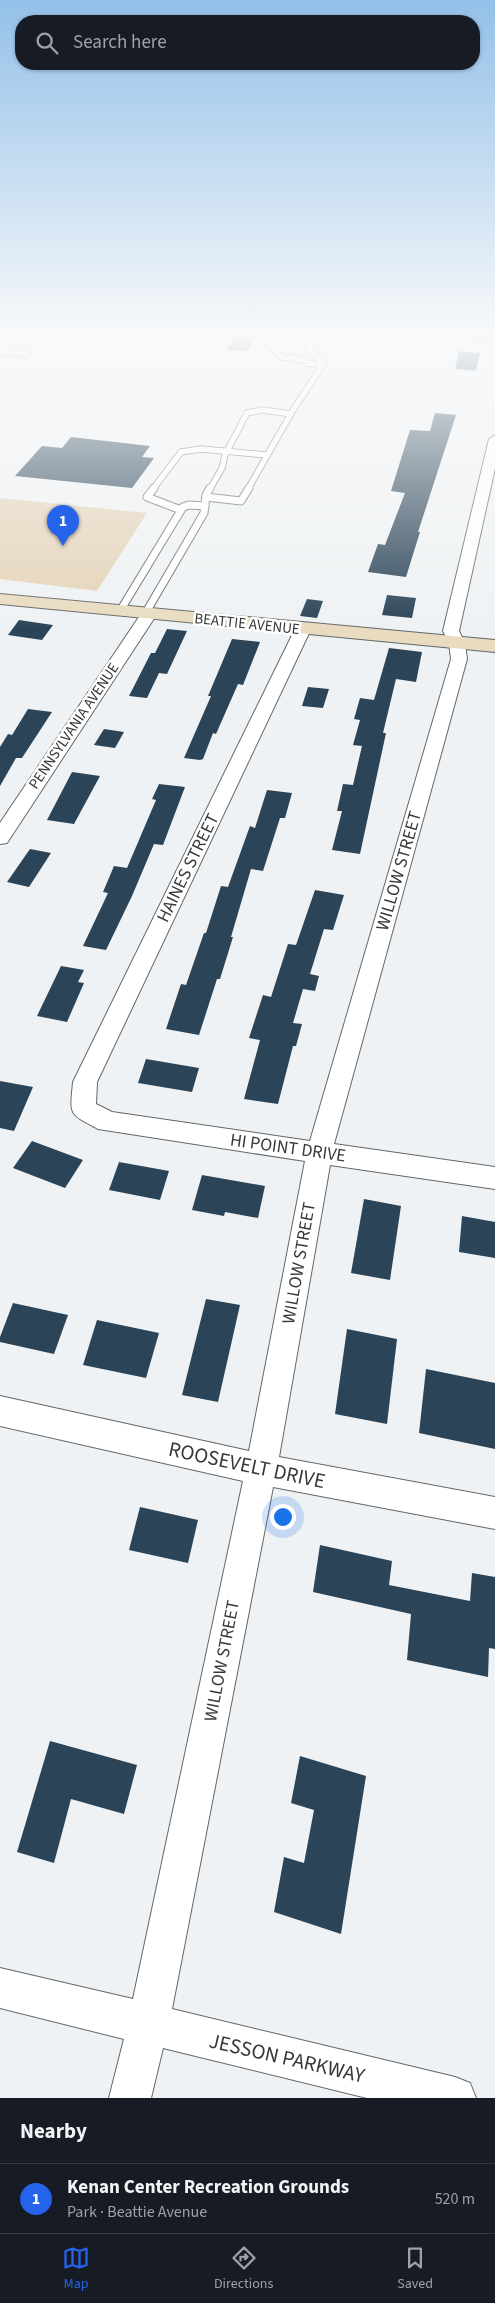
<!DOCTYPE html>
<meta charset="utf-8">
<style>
body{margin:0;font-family:"Source Sans 3",sans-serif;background:#20242c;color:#f1f3f6}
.you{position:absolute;left:282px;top:1516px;width:18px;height:18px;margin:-12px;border:4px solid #fff;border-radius:50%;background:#1a73e8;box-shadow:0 0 0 8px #1a73e833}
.badge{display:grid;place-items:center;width:32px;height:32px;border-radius:50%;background:#2563eb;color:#fff;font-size:16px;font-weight:700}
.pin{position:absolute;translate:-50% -41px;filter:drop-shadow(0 1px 2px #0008)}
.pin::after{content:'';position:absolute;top:26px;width:18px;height:15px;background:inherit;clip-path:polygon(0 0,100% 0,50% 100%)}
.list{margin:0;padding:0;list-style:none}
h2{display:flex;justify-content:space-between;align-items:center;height:65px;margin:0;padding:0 20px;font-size:21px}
h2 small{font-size:16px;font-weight:400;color:#9ea1a6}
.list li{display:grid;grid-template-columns:32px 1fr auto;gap:15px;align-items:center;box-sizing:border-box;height:70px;padding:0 20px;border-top:1px solid #363941}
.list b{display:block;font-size:19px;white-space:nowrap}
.list p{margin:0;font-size:16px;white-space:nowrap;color:#9ea1a6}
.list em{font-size:16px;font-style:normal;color:#9ea1a6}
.icon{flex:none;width:28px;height:28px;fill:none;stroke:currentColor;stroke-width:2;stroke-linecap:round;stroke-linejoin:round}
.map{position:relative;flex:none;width:495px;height:2098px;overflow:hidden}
.search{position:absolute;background:#171b24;box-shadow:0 1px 4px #0004;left:15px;right:15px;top:15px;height:55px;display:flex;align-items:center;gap:12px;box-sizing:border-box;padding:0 18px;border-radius:20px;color:#9ea1a6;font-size:19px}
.sheet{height:135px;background:#171b24}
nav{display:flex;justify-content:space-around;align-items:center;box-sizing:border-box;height:70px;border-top:1px solid #363941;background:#171b24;font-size:14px;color:#9ea1a6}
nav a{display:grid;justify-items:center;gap:2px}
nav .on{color:#2563eb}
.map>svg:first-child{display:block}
.green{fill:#e4d3b7}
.building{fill:#2b4457}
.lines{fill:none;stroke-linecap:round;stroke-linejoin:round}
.lane-far1-casing{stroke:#646769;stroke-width:7}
.lane-casing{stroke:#646769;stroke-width:9}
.street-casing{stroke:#646769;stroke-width:2}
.secondary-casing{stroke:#646769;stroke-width:2}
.lane-far1{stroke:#fff;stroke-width:5.5}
.lane{stroke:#fff;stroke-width:7}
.street{fill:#fff;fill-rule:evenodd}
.secondary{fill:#e8dbbf;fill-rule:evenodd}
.labels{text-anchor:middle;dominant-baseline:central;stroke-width:5;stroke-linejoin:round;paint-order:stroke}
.far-street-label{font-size:15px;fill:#373839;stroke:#fff}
.street-label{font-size:18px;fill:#373839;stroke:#fff}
.near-street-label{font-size:21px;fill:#373839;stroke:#fff}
</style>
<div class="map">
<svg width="495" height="2098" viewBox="0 0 495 2098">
<rect width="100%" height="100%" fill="#eff2f4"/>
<path class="green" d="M0 498 147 513 97 591 0 579Z"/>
<g class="building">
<path d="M234 336H256L248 351 226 350Z"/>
<path d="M459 351 480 353 476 371 455 369Z"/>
<path d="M435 413 456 415 418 532H420L406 577 368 572 378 544 385 545 405 493 391 491 410 430 430 431Z"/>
<path d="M71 437 150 446 142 457 154 458 132 488 15 476 42 446 62 448Z"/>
<path d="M387 595 416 598 412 618 382 615Z"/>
<path d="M307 599 323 601 317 618 300 616Z"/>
<path d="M19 620 39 623 53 625 42 640 8 635Z"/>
<path d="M167 629 187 631 167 674 159 673 147 698 129 696 151 653H155Z"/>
<path d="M232 639 260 642 243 685 238 684 216 734 213 733 203 759 200 760 184 758 211 696H208Z"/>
<path d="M389 648 422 652 416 682 396 679 383 733H386L360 854 332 850 342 811H337L343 784 353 785 362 746 353 745 360 720 354 719 360 698 374 700Z"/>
<path d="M308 687 329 689 323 708 302 706Z"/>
<path d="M28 709 52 712 22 758H16L0 786V747L8 734 12 735Z"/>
<path d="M104 729 124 732 115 748 94 745Z"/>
<path d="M72 772 100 776 74 824 47 820Z"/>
<path d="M159 784 185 787 163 845 154 844 132 896 106 950 83 946 108 893 103 892 114 866 127 868 156 800 152 799Z"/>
<path d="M267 790 292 793 285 818H280L263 871 251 869 231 937H233L220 979H217L199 1035 166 1029 181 984 186 985 204 933H206L221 886 228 887 250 826 255 828Z"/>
<path d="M30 849 51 853 29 887 7 882Z"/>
<path d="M315 890 344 895 333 930 324 929 310 974 319 976 315 991 303 989 293 1023 302 1024 296 1046H293L278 1104 244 1099 260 1040 249 1038 263 995 271 997 288 944 296 945Z"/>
<path d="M61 966 84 970 78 982 84 983 67 1022 37 1016Z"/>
<path d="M146 1059 199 1068 192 1092 138 1083Z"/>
<path d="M0 1081 33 1087 14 1131 0 1128Z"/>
<path d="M32 1141 83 1160 65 1188 13 1168Z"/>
<path d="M119 1162 169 1171 160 1200 109 1190Z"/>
<path d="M202 1175 265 1186 258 1218 225 1212 224 1216 192 1210Z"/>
<path d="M364 1199 401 1206 390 1280 351 1273Z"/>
<path d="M462 1216 495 1222V1258L459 1252Z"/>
<path d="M206 1299 240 1305 218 1402 182 1395Z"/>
<path d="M13 1303 68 1315 54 1354 0 1342V1337Z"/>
<path d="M97 1320 159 1333 146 1378 83 1365Z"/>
<path d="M347 1329 397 1339 387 1424 335 1414Z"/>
<path d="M426 1369 495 1383V1449L419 1433Z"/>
<path d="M140 1507 198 1520 188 1563 129 1550Z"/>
<path d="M320 1545 392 1561 389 1585 470 1601 472 1573 495 1577V1649L489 1648 488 1677 407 1660 411 1614 313 1592Z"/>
<path d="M50 1741 137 1765 124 1814 71 1799 54 1863 17 1852Z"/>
<path d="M300 1756 366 1776 341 1934 274 1912 284 1857 304 1863 314 1810 291 1803Z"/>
</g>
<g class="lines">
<defs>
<g id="lane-far1">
<path d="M106 336 100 342C114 351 133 344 146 336"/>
<path d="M271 336 267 343 282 357 307 360 306 363 323 365"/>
<path d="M0 352 27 354"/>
<path d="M153 489 181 452 201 449 267 455"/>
<path d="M210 489 222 468 225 455 247 413 263 410 291 414"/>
<path d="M248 489 293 410 324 363 308 348 312 336"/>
</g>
<g id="lane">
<path d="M154 488 147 497 181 510"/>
<path d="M206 497 241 501 249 488"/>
<path d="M120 611 183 507 189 505 205 506"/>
<path d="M145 614 204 513 206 495 210 488"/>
</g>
<g id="street">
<path d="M495 435V468L459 631 465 643 467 659 334 1144 495 1167V1189L330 1165 279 1457 495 1497V1529L273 1487 172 2009 455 2077 470 2083 476 2098H367L163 2048 151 2098H109L124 2039 0 2008V1968L133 1999 243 1481 0 1426V1396L249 1451 305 1161 98 1129C68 1113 70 1116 73 1082L295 629 297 626H309L311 629 97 1082 96 1104 112 1112 310 1141 451 659 449 643 443 631 489 439Z"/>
<path d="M149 609 155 611 157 614 7 843 0 844V823L143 611Z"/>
</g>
<g id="secondary">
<path d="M457 336H495V342L463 340Z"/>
<path d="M0 594 495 640V652L0 604Z"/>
</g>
</defs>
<use href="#lane-far1" class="lane-far1-casing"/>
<use href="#lane" class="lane-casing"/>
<use href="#street" class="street-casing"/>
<use href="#secondary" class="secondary-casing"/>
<use href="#lane-far1" class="lane-far1"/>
<use href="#lane" class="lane"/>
<use href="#street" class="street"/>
<use href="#secondary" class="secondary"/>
</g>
<linearGradient id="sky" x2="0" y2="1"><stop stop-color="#93c0e8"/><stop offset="0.53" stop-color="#f8f9fa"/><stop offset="1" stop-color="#f8f9fa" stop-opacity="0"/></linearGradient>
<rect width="495" height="629" fill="url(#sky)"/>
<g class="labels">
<g class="far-street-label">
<text transform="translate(247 624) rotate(6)">BEATTIE AVENUE</text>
<text transform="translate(74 726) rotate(-56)">PENNSYLVANIA AVENUE</text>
</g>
<g class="street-label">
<text transform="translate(188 868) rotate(-64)">HAINES STREET</text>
<text transform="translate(399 871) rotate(-74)">WILLOW STREET</text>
<text transform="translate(288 1148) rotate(8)">HI POINT DRIVE</text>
<text transform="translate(299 1263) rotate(-80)">WILLOW STREET</text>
<text transform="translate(222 1661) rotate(-79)">WILLOW STREET</text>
</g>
<g class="near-street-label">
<text transform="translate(247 1465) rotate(12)">ROOSEVELT DRIVE</text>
<text transform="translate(287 2058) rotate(13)">JESSON PARKWAY</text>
</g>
</g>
</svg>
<div class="you"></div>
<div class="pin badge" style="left:63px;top:546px">1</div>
<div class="search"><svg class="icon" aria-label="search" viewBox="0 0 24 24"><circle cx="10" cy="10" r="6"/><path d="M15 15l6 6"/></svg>Search here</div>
</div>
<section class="sheet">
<h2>Nearby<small></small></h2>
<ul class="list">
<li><span class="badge">1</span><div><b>Kenan Center Recreation Grounds</b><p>Park · Beattie Avenue</p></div><em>520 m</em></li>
</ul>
</section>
<nav>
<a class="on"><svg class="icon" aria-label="map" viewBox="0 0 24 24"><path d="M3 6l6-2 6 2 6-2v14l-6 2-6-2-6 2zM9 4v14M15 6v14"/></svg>Map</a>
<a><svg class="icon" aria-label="directions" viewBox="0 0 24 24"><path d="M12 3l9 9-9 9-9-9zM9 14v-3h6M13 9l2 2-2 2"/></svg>Directions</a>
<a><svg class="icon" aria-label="saved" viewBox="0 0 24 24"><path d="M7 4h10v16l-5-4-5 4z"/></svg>Saved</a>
</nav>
